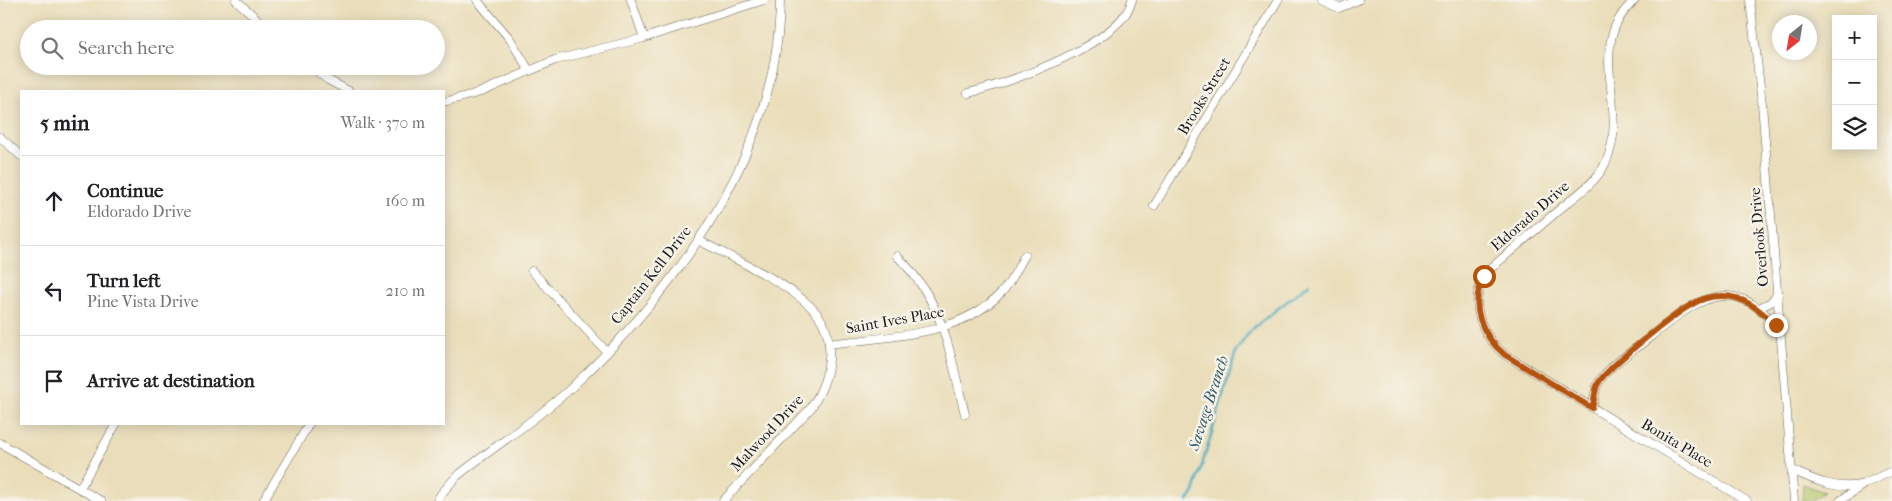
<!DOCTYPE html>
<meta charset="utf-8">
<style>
body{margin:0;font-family:"IM FELL French Canon",serif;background:#f2f2f2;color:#202124}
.controls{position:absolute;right:15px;top:15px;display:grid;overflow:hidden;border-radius:0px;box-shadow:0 2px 12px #0003}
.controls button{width:45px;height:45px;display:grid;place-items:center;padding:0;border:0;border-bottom:1px solid #e0e0e0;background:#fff;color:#202124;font:25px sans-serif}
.compass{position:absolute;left:1772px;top:15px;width:45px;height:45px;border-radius:50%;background:#fff;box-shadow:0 2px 12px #0003;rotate:210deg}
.stop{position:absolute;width:15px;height:15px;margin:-11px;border:4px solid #b45309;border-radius:50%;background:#fff}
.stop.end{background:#b45309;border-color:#fff;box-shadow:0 1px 5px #0008}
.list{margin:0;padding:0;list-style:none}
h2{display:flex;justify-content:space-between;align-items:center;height:65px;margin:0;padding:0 20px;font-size:21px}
h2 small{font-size:16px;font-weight:400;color:#757577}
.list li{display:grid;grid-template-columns:32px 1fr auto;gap:15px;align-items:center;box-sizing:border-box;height:90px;padding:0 20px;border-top:1px solid #e0e0e0}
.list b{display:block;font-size:19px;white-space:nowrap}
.list p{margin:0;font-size:16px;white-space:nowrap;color:#757577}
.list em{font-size:16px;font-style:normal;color:#757577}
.icon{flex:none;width:28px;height:28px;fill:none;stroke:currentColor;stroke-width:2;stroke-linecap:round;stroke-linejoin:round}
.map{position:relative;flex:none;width:1892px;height:501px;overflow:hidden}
.search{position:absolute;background:#fff;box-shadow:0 2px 12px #0003;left:20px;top:20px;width:425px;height:55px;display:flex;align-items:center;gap:12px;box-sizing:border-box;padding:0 18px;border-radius:28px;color:#757577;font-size:19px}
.panel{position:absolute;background:#fff;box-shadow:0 2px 12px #0003;left:20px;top:90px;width:425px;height:335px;border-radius:0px}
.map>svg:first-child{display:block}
.green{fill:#b6c96d;stroke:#697244}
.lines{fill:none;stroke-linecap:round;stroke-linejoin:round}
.stream{stroke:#43a9c3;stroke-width:2.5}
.street-casing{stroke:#646053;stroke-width:9}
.street{stroke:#fff;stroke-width:8}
.route{stroke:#b45309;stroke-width:6}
.labels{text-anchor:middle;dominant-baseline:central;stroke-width:5;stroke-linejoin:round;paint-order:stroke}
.street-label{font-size:15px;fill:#1c1c1c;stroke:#f7f3e8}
.water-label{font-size:16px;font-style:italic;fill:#2e5b67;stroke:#f7f3e8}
</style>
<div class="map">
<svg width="1892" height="501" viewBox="0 0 1892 501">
<rect width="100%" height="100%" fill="#f7f3e8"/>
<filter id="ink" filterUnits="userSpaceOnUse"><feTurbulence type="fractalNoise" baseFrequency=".02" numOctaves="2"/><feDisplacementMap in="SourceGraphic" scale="10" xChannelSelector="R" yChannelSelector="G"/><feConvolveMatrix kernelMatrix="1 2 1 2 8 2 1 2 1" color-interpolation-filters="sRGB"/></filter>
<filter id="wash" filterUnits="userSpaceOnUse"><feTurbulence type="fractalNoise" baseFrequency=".0096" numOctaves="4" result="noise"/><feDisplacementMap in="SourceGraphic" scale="20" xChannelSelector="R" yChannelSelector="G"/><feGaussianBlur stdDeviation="1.12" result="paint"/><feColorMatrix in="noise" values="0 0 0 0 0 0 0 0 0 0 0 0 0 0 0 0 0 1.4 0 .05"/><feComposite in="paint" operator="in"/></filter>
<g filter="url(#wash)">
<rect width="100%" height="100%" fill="#eadeba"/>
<path class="green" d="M1803 484 1824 492 1811 501H1802Z"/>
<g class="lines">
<path class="stream" d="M1188 501 1194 492 1236 351 1251 330 1310 283"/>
</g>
</g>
<g filter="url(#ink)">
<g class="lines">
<defs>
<g id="street">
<path d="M236 0 268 29"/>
<path d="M477 0 510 39 529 70"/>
<path d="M631 0 644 38"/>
<path d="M1321 0 1339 8 1358 0"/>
<path d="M1635 0C1582 46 1631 107 1606 162 1598 181 1577 195 1561 208 1537 229 1513 249 1489 270 1466 299 1480 334 1505 355L1747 501"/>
<path d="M1750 0 1762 104 1794 501"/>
<path d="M310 66 328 80 349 91"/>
<path d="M968 93C1007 84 1123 43 1132 0"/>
<path d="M444 102 481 92 555 60 644 38 764 0"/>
<path d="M0 137 21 156"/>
<path d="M1154 206 1278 0"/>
<path d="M698 240C734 259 781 279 810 306 840 334 831 378 811 408L723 501"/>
<path d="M897 256C945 303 949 351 965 414"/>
<path d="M532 271 606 351"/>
<path d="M1759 308 1771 302 1778 294"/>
<path d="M829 344C887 336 957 338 1001 293 1011 283 1018 267 1025 255"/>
<path d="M1592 408C1595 400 1594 389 1599 382 1609 366 1630 353 1645 341 1691 304 1732 267 1779 330"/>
<path d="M0 443 101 501"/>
<path d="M1792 470C1815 481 1839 491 1864 484"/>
<path d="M80 488 116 424"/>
<path d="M263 501 309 424"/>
<path d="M437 501 441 494 456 477C493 447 535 421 570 389 677 289 779 152 780 0"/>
<path d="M1840 501 1864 484 1892 471"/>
</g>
</defs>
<use href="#street" class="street-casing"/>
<use href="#street" class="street"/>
</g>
</g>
<g class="lines" filter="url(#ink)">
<path class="route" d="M1484 276C1469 305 1481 335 1505 355L1592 408C1595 400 1594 389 1599 382 1609 366 1673 315 1691 305 1699 300 1709 296 1720 296 1743 295 1760 310 1776 325"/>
</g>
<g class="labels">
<g class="street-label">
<text transform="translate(1204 96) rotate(-59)">Brooks Street</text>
<text transform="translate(1530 216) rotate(-41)">Eldorado Drive</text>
<text transform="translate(1759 237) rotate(-95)">Overlook Drive</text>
<text transform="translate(651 275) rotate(-52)">Captain Kell Drive</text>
<text transform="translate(895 320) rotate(-10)">Saint Ives Place</text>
<text transform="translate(767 433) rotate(-47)">Malwood Drive</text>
<text transform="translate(1677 443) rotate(31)">Bonita Place</text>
</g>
<g class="water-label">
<text transform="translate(1208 403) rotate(-72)">Savage Branch</text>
</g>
</g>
</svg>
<div class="controls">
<button>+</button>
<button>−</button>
<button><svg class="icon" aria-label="layers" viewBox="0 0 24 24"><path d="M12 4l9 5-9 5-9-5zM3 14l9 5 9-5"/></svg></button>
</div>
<svg class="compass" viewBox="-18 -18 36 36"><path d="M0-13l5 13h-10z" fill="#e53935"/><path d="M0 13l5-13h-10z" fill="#757577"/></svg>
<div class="stop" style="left:1484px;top:276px"></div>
<div class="stop end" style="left:1776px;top:325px"></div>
<div class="search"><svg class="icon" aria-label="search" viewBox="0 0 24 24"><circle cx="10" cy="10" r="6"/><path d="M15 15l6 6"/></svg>Search here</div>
<section class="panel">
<h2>5 min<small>Walk · 370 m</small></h2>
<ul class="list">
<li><svg class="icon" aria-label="ahead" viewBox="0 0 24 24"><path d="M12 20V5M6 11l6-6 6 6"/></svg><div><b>Continue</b><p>Eldorado Drive</p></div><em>160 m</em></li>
<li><svg class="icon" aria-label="left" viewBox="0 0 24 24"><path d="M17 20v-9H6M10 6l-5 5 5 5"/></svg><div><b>Turn left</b><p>Pine Vista Drive</p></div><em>210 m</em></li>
<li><svg class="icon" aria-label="arrive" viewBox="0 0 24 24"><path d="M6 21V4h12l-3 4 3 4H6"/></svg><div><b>Arrive at destination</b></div></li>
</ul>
</section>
</div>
